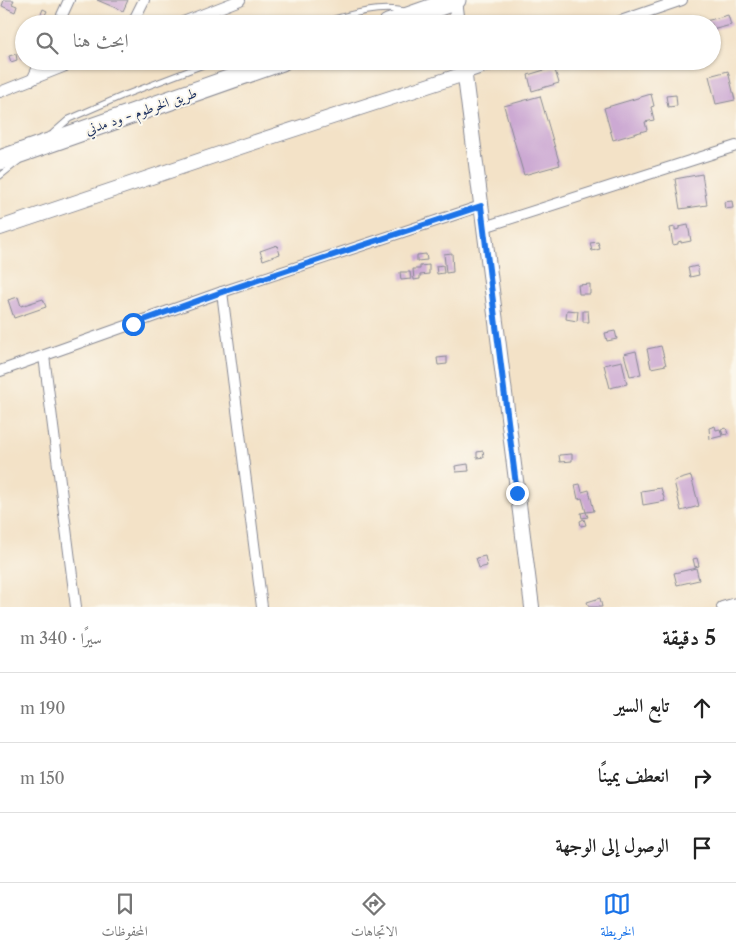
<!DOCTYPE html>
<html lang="ar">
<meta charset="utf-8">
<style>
body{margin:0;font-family:"Libre Caslon Text",Amiri,serif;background:#f6f6f6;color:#222;direction:rtl}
.stop{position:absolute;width:15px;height:15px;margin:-11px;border:4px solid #1a73e8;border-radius:50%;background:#fff}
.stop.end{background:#1a73e8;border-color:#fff;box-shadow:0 1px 5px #0008}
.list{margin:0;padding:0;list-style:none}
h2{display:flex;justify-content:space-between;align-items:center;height:65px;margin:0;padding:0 20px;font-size:21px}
h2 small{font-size:16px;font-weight:400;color:#767676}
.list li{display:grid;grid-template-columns:32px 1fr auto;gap:15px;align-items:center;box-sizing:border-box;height:70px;padding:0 20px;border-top:1px solid #e0e0e0}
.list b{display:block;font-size:19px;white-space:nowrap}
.list em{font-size:16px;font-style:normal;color:#767676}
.icon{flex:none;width:28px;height:28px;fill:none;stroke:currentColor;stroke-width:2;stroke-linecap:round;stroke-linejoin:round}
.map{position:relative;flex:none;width:736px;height:607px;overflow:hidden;direction:ltr}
.search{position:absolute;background:#fff;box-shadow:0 1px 4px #0004;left:15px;right:15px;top:15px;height:55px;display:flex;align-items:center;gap:12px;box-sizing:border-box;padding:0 18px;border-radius:28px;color:#767676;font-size:19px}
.sheet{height:275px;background:#fff}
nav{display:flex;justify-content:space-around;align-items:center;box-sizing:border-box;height:70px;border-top:1px solid #e0e0e0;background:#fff;font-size:14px;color:#767676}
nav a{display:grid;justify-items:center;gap:2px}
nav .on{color:#1a73e8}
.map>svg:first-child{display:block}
.building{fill:#cca9d3}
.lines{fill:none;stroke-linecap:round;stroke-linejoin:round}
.lane-casing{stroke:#878892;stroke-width:7}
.street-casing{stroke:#878892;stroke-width:12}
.secondary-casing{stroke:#878892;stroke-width:16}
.highway-casing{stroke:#878892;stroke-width:21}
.lane{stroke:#fff;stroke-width:5}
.street{stroke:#fff;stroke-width:10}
.secondary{stroke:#fff;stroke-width:14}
.highway{stroke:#fff;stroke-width:19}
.route{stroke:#1a73e8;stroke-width:6}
.labels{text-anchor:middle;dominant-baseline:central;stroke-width:4;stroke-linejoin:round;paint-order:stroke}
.street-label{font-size:14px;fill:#1b2f5e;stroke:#fbf7ec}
</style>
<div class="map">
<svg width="736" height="607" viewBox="0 0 736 607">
<rect width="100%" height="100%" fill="#fbf7ec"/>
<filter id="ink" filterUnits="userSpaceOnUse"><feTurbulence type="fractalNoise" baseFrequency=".02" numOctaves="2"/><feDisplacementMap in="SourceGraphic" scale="10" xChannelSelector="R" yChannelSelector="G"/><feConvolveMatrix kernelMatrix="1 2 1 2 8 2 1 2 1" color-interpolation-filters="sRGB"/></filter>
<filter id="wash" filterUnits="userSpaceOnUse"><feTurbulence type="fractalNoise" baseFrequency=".0096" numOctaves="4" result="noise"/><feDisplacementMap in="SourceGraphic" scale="20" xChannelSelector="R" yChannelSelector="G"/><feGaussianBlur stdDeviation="1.12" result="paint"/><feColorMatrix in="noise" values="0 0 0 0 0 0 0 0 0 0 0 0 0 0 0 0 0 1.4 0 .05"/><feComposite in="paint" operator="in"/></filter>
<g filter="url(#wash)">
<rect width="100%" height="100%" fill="#f3e2c7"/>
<g id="blocks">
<g class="building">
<path d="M4 0H14L12 4 17 6 15 12 2 6Z"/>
<path d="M97 0H128L123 11Z"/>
<path d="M43 9 47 11 42 21 39 19Z"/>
<path d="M728 15 731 25 712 30V24H706V21Z"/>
<path d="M34 18 41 22 46 24H36L32 22Z"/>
<path d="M24 51V58L21 59 19 52Z"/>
<path d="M16 54 17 60 11 62 9 56Z"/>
<path d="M554 67 559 83 532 91 528 75Z"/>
<path d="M728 71 735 100 716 104 709 76Z"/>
<path d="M651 94 654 106 651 107 654 120 645 122 647 130 613 140 604 108Z"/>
<path d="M676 95 677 106 668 107 666 96Z"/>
<path d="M540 96 560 165 524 175 504 106Z"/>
<path d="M702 174 707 205 680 209 675 179Z"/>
<path d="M732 201 733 208 725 209 724 202Z"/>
<path d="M688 225 691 241 681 243V241L678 242V244L673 245 670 228 675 227V230L679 229V227Z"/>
<path d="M598 242 600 249 592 251 590 243Z"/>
<path d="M277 245 280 254 263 260 260 251Z"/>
<path d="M452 253 453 272 446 273 444 254Z"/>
<path d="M426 254 427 260 417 261V255Z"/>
<path d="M429 265V274L420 275V279L414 280 413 269H420V266Z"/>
<path d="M443 265 444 273 437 274 436 266Z"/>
<path d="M697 266 699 275 690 277 688 268Z"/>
<path d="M400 272H410L411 279 401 280Z"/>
<path d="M590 284V294H579L578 285Z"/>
<path d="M18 297 21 306 43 299 46 307 14 318 8 300Z"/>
<path d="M567 310 578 311 577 321 566 319Z"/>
<path d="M583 311H588L589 322H583Z"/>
<path d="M615 331 617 339 607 341 605 333Z"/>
<path d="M661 346 666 365 651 368 647 349Z"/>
<path d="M636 351 641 374 630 376 624 354Z"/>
<path d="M447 357V364L438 365 437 358Z"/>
<path d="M622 361 627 384 610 388 604 365Z"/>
<path d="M715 426 716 430 720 429 722 436 710 439 709 428Z"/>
<path d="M726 428 728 434 723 435 721 429Z"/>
<path d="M483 451 484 457 477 458V452Z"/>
<path d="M572 454V461L560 462 559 455Z"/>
<path d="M468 464 469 471 456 472 455 466Z"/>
<path d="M691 476 699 506 681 511 674 481Z"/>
<path d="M580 484 582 492 589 490 594 511 586 512 588 517 582 518 581 513 586 512 582 498 578 499 575 485Z"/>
<path d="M661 488 665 501 643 505 641 491Z"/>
<path d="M584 519 586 525 581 526 580 521Z"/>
<path d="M485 556 487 566 479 568 476 558Z"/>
<path d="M697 558 699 566 695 567 693 559Z"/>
<path d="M696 568 699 580 677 585 674 573Z"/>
<path d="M600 598 602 607H589L587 602Z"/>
</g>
</g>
</g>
<g filter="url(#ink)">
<use href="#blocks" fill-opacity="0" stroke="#878892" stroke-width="1"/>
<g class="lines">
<defs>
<g id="lane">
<path d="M317 24C345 16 376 5 405 11"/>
<path d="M53 133 69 119 122 96 214 61"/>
<path d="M0 176 19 161"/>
</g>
<g id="street">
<path d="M58 24 69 0"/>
<path d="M132 24 144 0"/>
<path d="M178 24 240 0"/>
<path d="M612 24 682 0"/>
<path d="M464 74 502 61"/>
<path d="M32 80 41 61"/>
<path d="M0 92 78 61"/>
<path d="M484 227 736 146"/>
<path d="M222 292 262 607"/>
<path d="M44 356 76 607"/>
<path d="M0 371 222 292 481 206"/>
<path d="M722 607 736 603"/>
</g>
<g id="secondary">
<path d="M455 0 458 24"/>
<path d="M463 61 532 607"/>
<path d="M0 228 246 145 464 74"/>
</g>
<g id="highway">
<path d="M388 24 456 0"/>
<path d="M0 160 282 61"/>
</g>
</defs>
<use href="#lane" class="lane-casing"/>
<use href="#street" class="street-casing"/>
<use href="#secondary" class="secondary-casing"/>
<use href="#highway" class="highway-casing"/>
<use href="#lane" class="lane"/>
<use href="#street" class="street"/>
<use href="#secondary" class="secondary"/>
<use href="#highway" class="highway"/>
</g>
</g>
<g class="lines" filter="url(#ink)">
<path class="route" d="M133 324 222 292 481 206 517 493"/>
</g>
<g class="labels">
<g class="street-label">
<text transform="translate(141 111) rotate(-19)">طريق الخرطوم - ود مدني</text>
</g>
</g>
</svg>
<div class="stop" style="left:133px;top:324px"></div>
<div class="stop end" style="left:517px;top:493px"></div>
<div class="search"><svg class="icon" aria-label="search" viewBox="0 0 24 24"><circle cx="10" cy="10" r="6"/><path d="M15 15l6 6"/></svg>ابحث هنا</div>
</div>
<section class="sheet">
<h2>5 دقيقة<small>سيرًا · 340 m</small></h2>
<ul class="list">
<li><svg class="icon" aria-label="ahead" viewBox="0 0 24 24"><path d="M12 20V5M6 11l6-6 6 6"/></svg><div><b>تابع السير</b></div><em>190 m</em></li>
<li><svg class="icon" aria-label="right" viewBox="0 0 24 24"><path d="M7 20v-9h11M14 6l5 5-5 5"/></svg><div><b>انعطف يمينًا</b></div><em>150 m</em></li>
<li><svg class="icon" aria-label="arrive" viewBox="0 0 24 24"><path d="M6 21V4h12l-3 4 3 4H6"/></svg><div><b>الوصول إلى الوجهة</b></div></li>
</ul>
</section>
<nav>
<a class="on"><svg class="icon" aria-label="map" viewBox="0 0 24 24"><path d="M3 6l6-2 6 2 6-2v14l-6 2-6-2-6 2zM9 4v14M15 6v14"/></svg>الخريطة</a>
<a><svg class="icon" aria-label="directions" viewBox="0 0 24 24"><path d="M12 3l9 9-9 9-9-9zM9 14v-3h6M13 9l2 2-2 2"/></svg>الاتجاهات</a>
<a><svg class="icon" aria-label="saved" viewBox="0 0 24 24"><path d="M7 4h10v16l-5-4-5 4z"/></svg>المحفوظات</a>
</nav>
